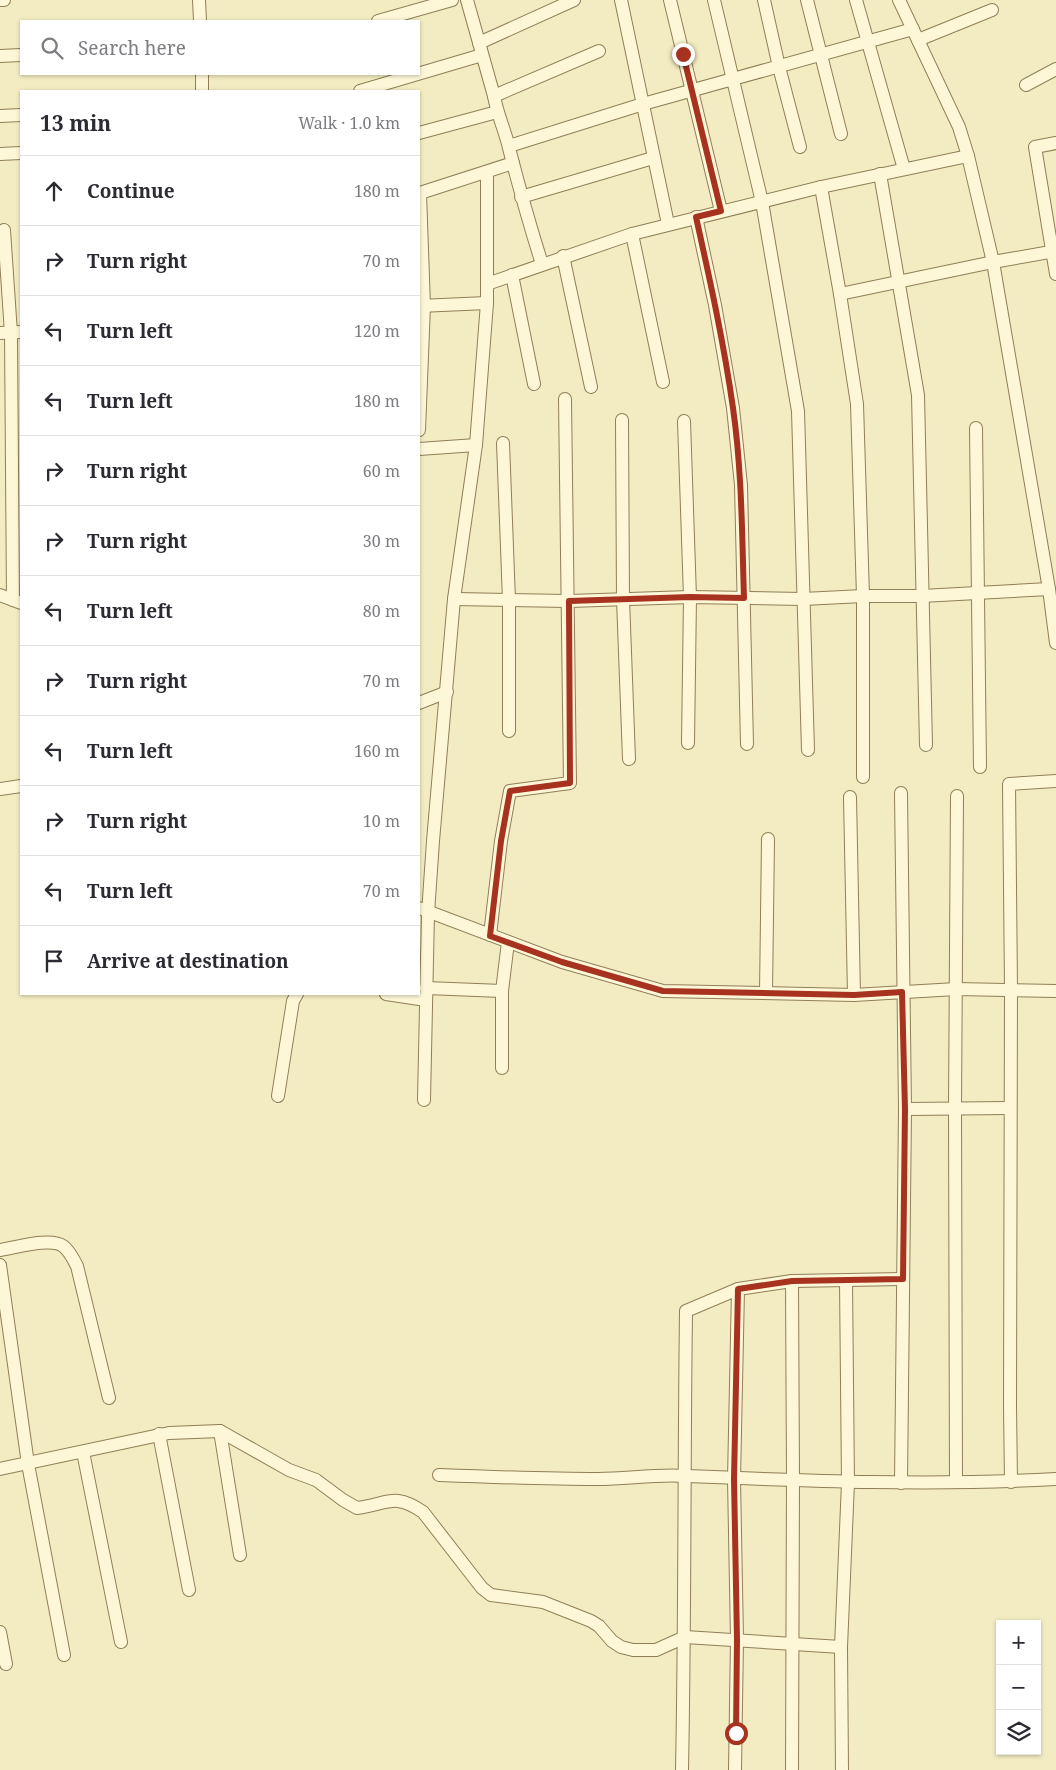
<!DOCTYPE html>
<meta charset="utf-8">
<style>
body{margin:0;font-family:"Noto Serif",serif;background:#f2f2f3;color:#2b2b33}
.controls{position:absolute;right:15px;bottom:15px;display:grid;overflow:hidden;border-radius:0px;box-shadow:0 1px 4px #0004}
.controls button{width:45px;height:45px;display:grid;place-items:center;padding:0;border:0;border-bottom:1px solid #e1e1e2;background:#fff;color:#2b2b33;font:25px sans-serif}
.stop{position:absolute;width:15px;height:15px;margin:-11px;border:4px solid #a6321f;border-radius:50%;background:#fff}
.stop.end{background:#a6321f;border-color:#fff;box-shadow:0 1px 5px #0008}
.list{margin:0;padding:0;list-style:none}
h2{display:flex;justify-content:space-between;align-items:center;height:65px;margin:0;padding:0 20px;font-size:21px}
h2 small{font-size:16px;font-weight:400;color:#7c7c81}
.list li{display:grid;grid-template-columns:32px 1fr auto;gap:15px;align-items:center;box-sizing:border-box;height:70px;padding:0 20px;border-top:1px solid #e1e1e2}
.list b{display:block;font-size:19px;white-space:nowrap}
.list em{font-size:16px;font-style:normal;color:#7c7c81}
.icon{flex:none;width:28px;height:28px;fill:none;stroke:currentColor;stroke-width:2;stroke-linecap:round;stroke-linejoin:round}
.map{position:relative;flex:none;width:1056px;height:1770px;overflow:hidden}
.search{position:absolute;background:#fff;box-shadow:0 1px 4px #0004;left:20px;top:20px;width:400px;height:55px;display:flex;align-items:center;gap:12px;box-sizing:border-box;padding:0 18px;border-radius:0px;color:#7c7c81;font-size:19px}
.panel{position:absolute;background:#fff;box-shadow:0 1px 4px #0004;left:20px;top:90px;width:400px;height:905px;border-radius:0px}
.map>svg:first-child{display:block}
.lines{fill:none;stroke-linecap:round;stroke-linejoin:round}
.minor-casing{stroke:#907e57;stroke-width:14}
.minor{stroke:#fdf7d7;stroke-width:12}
.route{stroke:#a6321f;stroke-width:6}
</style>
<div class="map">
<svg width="1056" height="1770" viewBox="0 0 1056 1770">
<rect width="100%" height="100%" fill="#f3ecc2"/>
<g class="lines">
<defs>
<g id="minor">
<path d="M0 0H4"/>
<path d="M199 0 200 21"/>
<path d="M467 0 494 96C497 114 505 130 509 148 519 187 530 226 542 264"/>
<path d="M621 0 668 224"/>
<path d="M670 0 721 211"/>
<path d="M714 0 762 202 798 411 808 750"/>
<path d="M764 0 779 67 800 147"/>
<path d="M807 0 841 134"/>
<path d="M856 0 904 169"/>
<path d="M899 0 959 127 968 156 993 262 1049 589 1056 643"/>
<path d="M378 21 452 0"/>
<path d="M918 40 992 10"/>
<path d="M479 43 574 0"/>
<path d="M0 56 21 55"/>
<path d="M202 74V91"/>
<path d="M1026 85 1056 69"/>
<path d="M360 91 482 55"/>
<path d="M494 96 599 51"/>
<path d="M0 116 21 115"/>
<path d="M419 133 497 112"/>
<path d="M1056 143 1035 147 1056 274"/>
<path d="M509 146 643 104 913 29"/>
<path d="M0 154 21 153"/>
<path d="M880 174 918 395 926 745"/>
<path d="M821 187 840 294 857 404 863 596V777"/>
<path d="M521 197 653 158"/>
<path d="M696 217 715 305 733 408 741 485 747 744"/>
<path d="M4 230 11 333 13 600"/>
<path d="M632 234 663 382"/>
<path d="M563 256 591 387"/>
<path d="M512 275 534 384"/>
<path d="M487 284 632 234 821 187 968 156"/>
<path d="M840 294 993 262 1056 251"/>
<path d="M419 306 487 303"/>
<path d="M0 333 21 332"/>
<path d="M622 420 623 599 629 759"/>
<path d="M684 421 690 597 688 743"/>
<path d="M976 428 980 767"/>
<path d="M419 430 424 306 420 193 513 163"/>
<path d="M503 443 509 600V731"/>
<path d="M419 449 476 445"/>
<path d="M0 595 21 603"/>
<path d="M454 599 569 601 690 597 803 599 863 596H922L1049 589"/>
<path d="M419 703 447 692"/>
<path d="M0 789 21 786"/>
<path d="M901 793 905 1109 901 1483"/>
<path d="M850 797 854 995"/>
<path d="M419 908 562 962 663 991 854 995 956 989 1056 991"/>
<path d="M490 935 501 841 510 791 570 783 565 399"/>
<path d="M426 988 502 991 508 942"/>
<path d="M502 991V1068"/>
<path d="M766 993 768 839"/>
<path d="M386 994 426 1000"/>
<path d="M278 1096 293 1001 297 994"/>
<path d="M424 1100 428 913 433 841 454 599 476 445 487 303V172"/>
<path d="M905 1109 1010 1108"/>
<path d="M0 1250C15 1248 50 1237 63 1246 70 1251 73 1259 77 1266L109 1398"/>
<path d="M0 1265 28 1464 64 1655"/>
<path d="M792 1281 793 1479 792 1770"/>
<path d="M220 1431 240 1555"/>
<path d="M159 1434 189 1590"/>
<path d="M83 1452 121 1642"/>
<path d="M0 1469 169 1433 220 1431 289 1470 316 1480 343 1500 357 1508C388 1504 394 1492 423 1512L482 1588 491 1595 543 1602 591 1621 599 1626 612 1641 621 1647 633 1650H656L685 1637 841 1647"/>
<path d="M439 1475C492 1477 545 1479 598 1479 627 1479 656 1474 685 1476 809 1481 932 1486 1056 1479"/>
<path d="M956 1482 955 1108 957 796"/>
<path d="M1011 1482 1010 1406 1011 989 1009 784 1056 781"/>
<path d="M0 1632 6 1664"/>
<path d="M682 1770C685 1617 684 1464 686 1311L738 1289 792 1281 903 1279"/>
<path d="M735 1770 737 1639 734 1479 738 1289"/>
<path d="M842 1770 841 1647 848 1483 846 1281"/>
</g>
</defs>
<use href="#minor" class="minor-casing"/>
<use href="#minor" class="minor"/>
</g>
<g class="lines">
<path class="route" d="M683 54 721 211 696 217C710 280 724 344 733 408 742 471 742 535 744 598L690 597 569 601 570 783 510 791 501 841 490 936 562 962 663 991 854 995 902 992 905 1109 903 1279 792 1281 738 1289 734 1479 737 1639 736 1733"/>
</g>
</svg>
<div class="controls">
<button>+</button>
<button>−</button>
<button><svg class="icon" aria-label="layers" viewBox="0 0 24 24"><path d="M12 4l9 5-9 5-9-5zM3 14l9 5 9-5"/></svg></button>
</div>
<div class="stop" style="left:736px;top:1733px"></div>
<div class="stop end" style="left:683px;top:54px"></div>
<div class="search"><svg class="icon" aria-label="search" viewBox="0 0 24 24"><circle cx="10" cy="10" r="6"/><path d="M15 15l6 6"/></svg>Search here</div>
<section class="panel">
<h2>13 min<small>Walk · 1.0 km</small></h2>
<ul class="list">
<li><svg class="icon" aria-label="ahead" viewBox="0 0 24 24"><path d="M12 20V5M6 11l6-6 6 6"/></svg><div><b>Continue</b></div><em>180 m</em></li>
<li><svg class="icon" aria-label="right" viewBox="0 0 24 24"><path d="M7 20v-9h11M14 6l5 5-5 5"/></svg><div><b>Turn right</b></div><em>70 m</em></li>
<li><svg class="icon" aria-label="left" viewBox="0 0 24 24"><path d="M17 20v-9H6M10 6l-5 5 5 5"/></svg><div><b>Turn left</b></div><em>120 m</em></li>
<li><svg class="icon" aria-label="left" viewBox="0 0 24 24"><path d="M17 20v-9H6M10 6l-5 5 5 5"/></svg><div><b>Turn left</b></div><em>180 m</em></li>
<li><svg class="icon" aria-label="right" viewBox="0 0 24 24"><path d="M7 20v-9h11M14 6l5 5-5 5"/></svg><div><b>Turn right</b></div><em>60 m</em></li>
<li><svg class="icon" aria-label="right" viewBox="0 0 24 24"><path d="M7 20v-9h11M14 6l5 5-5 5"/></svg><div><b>Turn right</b></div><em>30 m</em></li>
<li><svg class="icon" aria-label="left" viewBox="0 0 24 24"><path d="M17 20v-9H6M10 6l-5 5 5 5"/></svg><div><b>Turn left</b></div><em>80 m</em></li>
<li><svg class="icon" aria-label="right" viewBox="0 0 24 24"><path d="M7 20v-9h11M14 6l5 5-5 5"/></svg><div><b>Turn right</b></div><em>70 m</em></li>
<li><svg class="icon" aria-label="left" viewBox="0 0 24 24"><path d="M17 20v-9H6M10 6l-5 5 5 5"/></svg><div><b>Turn left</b></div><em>160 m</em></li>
<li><svg class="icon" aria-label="right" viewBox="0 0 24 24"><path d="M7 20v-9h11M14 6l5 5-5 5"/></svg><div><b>Turn right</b></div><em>10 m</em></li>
<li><svg class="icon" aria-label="left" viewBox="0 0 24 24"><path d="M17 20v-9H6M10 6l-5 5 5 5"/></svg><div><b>Turn left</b></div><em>70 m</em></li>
<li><svg class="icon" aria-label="arrive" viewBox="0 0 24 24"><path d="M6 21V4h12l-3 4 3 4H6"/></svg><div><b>Arrive at destination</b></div></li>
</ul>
</section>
</div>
